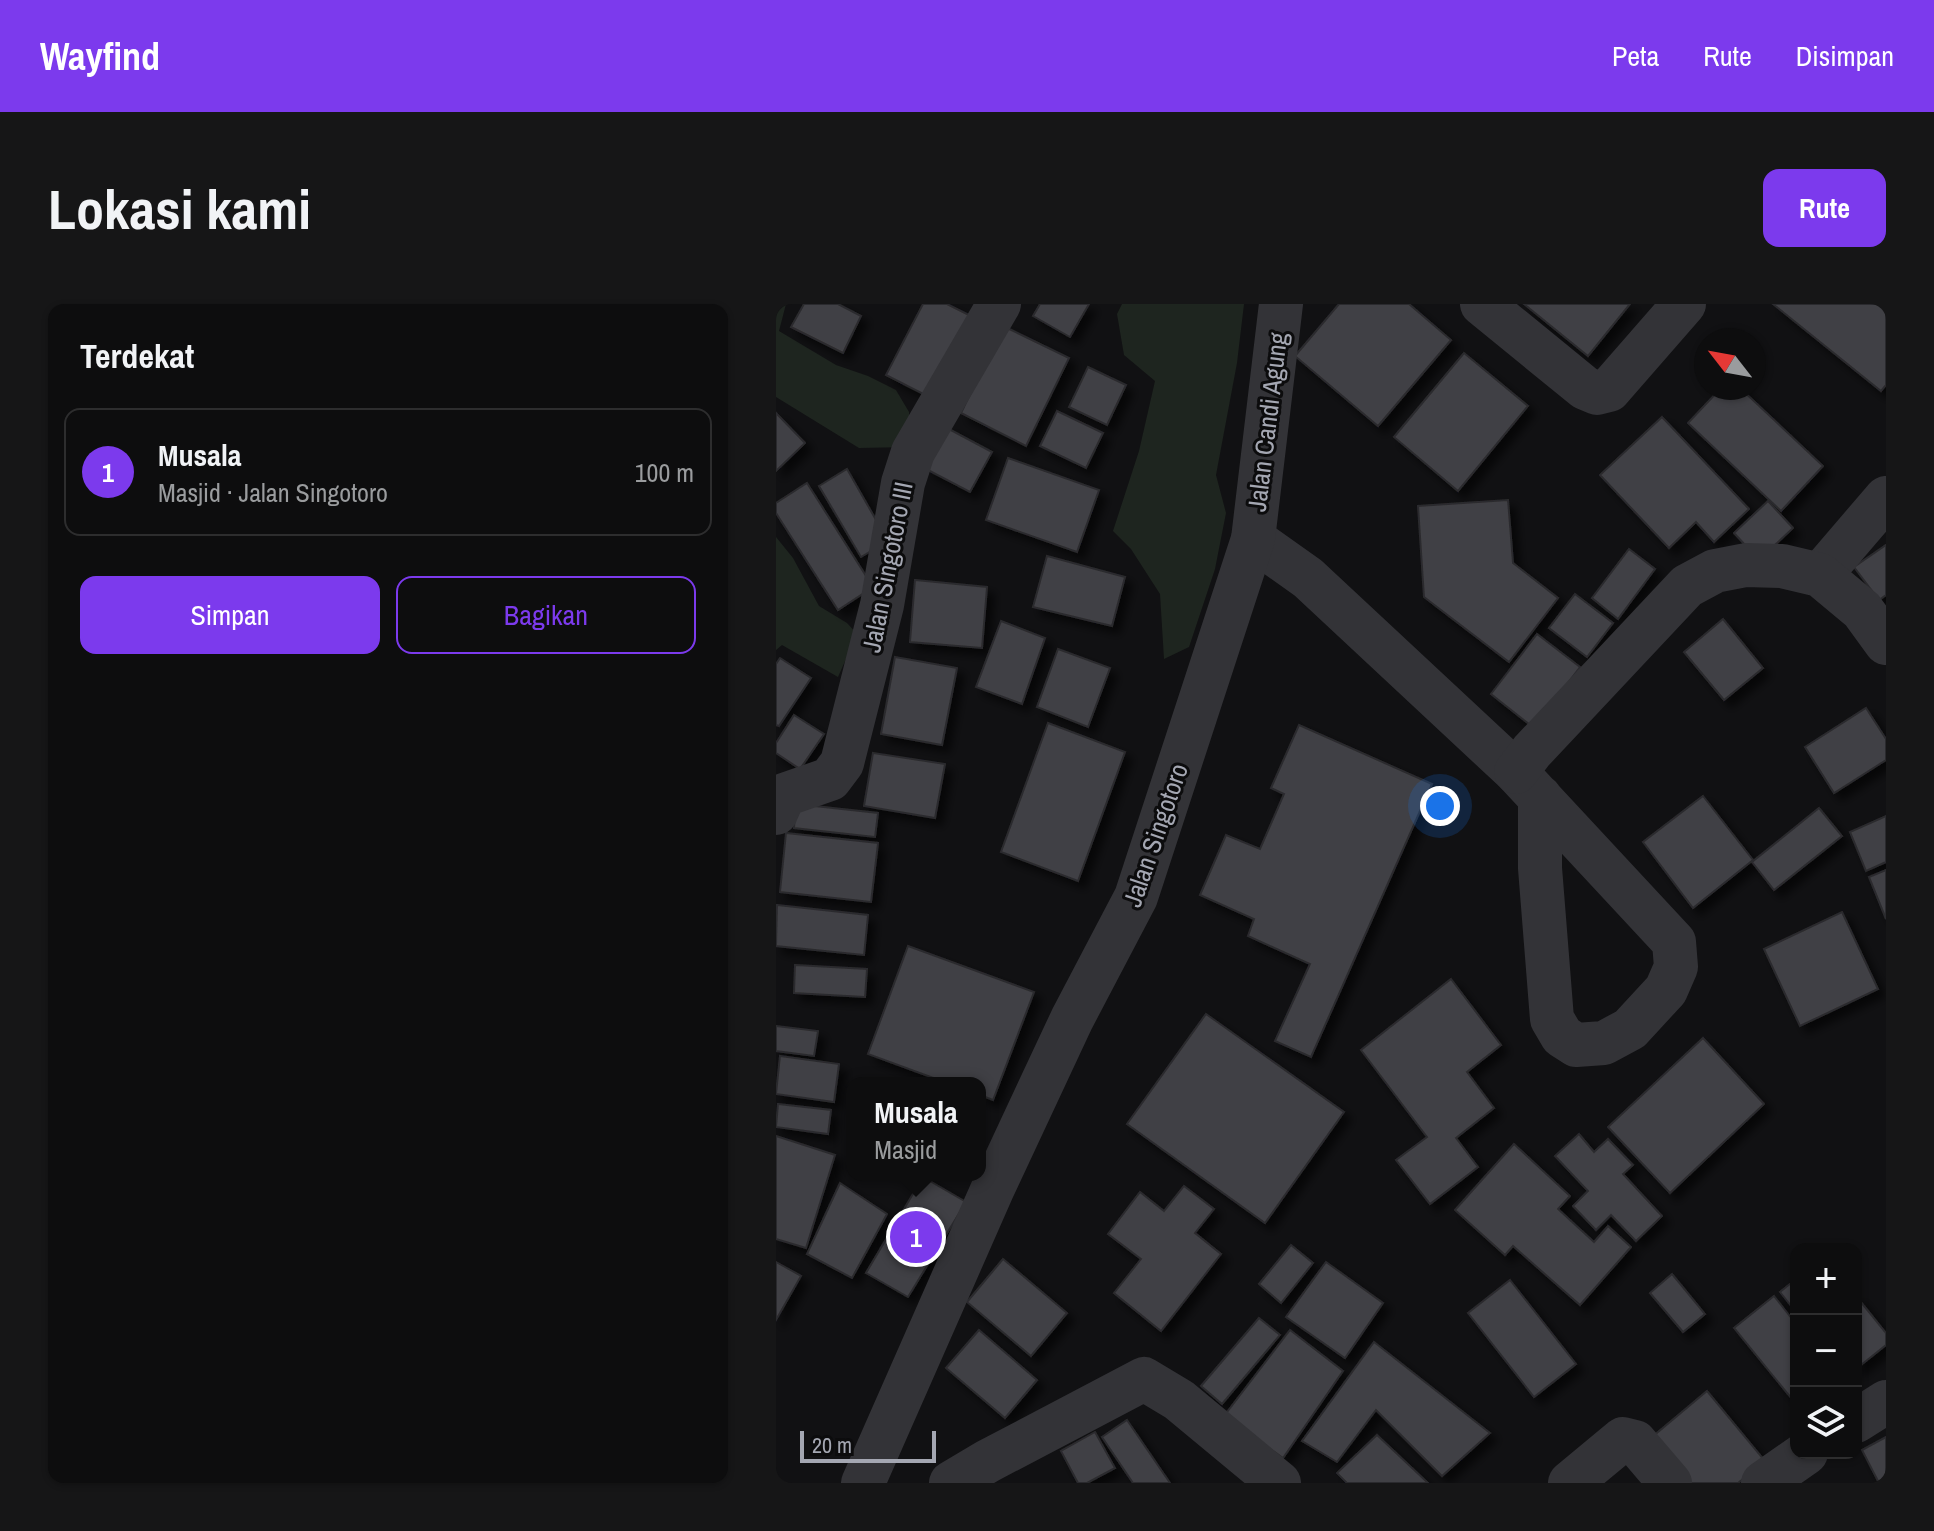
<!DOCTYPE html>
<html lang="id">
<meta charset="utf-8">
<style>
body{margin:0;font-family:"Archivo Narrow",sans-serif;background:#161617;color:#f1f3f6}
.controls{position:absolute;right:24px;bottom:24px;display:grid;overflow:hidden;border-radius:16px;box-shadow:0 2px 6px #0004}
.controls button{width:72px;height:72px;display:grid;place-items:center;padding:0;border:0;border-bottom:2px solid #2d2d2e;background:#0d0d0e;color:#f1f3f6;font:40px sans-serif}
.compass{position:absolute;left:918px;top:24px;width:72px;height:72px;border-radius:50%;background:#0d0d0e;box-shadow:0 2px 6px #0004;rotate:301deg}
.scale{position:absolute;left:24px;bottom:20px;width:136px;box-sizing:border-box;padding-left:8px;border:4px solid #a4a7b2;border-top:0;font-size:22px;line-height:28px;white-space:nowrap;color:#a4a7b2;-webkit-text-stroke:6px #0c0c0d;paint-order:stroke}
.you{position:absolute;left:664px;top:502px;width:28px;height:28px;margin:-20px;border:6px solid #fff;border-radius:50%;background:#1a73e8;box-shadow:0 0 0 12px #1a73e833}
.badge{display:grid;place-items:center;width:52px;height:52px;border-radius:50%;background:#7c3aed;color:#fff;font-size:26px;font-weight:700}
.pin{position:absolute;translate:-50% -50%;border:4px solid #fff;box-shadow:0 2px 8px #0006}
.popup{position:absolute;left:70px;top:773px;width:140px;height:104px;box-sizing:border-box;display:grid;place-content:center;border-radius:16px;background:#0d0d0e;filter:drop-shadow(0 2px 6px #0005);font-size:26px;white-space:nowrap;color:#9a9c9e}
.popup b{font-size:30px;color:#f1f3f6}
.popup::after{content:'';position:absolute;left:50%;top:100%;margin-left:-16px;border:16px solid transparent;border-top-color:#0d0d0e}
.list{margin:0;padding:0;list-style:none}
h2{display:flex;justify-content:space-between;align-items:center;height:104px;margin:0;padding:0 32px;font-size:34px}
h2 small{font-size:26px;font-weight:400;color:#9a9c9e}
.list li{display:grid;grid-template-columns:52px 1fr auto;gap:24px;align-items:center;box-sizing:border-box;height:128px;margin:0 16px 16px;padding:0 16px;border:2px solid #2d2d2e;border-radius:16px}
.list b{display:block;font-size:30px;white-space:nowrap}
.list p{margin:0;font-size:26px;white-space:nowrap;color:#9a9c9e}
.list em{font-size:26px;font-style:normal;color:#9a9c9e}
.actions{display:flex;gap:16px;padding:24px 32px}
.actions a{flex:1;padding:18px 0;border:2px solid #7c3aed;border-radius:16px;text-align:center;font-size:28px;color:#7c3aed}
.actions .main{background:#7c3aed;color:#fff}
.icon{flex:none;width:44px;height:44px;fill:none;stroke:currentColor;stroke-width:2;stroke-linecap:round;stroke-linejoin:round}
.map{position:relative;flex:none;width:1110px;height:1179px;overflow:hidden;border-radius:16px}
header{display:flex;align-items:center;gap:48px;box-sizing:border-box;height:112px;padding:0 40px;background:#7c3aed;color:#fff}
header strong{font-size:38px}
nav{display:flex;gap:44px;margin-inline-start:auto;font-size:28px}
.intro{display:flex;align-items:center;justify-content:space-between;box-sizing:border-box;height:192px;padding:0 48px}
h1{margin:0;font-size:56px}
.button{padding:20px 36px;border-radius:16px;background:#7c3aed;color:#fff;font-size:28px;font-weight:700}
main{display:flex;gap:48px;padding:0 48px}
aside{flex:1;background:#0d0d0e;border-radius:16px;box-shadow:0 2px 6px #0004}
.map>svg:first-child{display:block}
.green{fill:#1e251f}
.building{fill:#414145;stroke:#2c2b2e;stroke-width:2;filter:url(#shadow)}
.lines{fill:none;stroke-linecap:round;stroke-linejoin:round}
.minor{stroke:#333337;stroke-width:44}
.labels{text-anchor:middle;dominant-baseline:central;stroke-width:6;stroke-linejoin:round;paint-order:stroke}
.street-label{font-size:26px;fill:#a4a7b2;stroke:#0c0c0d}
</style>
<header>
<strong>Wayfind</strong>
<nav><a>Peta</a><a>Rute</a><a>Disimpan</a></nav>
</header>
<div class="intro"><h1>Lokasi kami</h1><a class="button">Rute</a></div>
<main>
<aside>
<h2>Terdekat<small></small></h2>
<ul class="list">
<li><span class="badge">1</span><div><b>Musala</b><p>Masjid · Jalan Singotoro</p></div><em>100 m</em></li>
</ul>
<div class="actions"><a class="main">Simpan</a><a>Bagikan</a></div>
</aside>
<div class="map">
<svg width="1110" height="1179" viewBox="0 0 1110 1179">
<defs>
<filter id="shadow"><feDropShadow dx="7" dy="7" stdDeviation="4" flood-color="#0009"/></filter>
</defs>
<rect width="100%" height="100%" fill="#111113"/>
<g class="green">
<path d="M0 0H10L3 27 60 61 92 72 120 86 133 108V143L83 144 0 93Z"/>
<path d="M346 0H468L461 59 440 171 450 209 439 265 413 343 388 355 384 290 355 245 337 227 363 147 379 77 348 51 341 10Z"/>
<path d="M0 233 17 254 43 302 71 319 81 330 62 373 6 341 0 346Z"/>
</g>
<g class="building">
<path d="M28 0H62L85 12 67 49 15 23Z"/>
<path d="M147 0H171L199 14 157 95 110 71Z"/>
<path d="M264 0H313L294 33 257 12Z"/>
<path d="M563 0H633L675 36 602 122 519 52Z"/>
<path d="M748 0H854L812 52Z"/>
<path d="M997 0H1110V81L1105 87Z"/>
<path d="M227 22 293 54 250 142 185 109Z"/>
<path d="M688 49 752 102 682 187 618 133Z"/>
<path d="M312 63 350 81 331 121 293 103Z"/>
<path d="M945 84H964L1047 162 1005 207 912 119Z"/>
<path d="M281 107 327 129 310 164 264 142Z"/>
<path d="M0 109 29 139 0 167Z"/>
<path d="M886 113 973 205 938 238 920 218 893 244 824 171Z"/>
<path d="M171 124 216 148 194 188 150 165Z"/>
<path d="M232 154 323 186 301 248 210 216Z"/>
<path d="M71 165 112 237 85 253 43 182Z"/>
<path d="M31 179 97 283 62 306 0 209V199Z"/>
<path d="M732 196 737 259 782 294 733 358 648 293 642 202Z"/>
<path d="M992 197 1017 224 983 256 958 229Z"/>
<path d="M1110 241V291L1103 296 1078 263Z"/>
<path d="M853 245 879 265 842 315 816 294Z"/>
<path d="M271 252 349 273 336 322 257 303Z"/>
<path d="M139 276 211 283 206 344 134 338Z"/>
<path d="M799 290 837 319 811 353 773 324Z"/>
<path d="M947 315 987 364 948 396 908 348Z"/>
<path d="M225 317 269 334 246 400 200 383Z"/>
<path d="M761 330 804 363 758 424 715 390Z"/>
<path d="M282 345 334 364 312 423 261 403Z"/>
<path d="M119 353 181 364 166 441 105 430Z"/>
<path d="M4 354 35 374 3 422 0 421V360Z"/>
<path d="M1090 404 1110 435V456L1058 489 1029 443Z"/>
<path d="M18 411 48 430 24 465 0 449V439Z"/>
<path d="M272 419 349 448 302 577 225 548Z"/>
<path d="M523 421 656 480 535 753 499 737 534 660 472 632 478 615 424 591 450 531 484 545 508 490 495 484Z"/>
<path d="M97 449 169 460 159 514 88 502Z"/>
<path d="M927 492 977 556 917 604 867 538Z"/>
<path d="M20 500 102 509 99 533 18 524Z"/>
<path d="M1043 504 1066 532 998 586 976 558Z"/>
<path d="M1110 512V558L1090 567 1074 528Z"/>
<path d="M10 529 102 539 95 598 4 588Z"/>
<path d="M1110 566V615L1093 573Z"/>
<path d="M1 601 92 611 88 651 0 642Z"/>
<path d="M1066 608 1102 685 1024 722 988 645Z"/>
<path d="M132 642 258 688 217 796 204 791V779H171L92 750Z"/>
<path d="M19 661 91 665 89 693 18 689Z"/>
<path d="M675 675 725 741 691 768 718 804 680 834 702 863 654 900 620 856 651 833 585 746Z"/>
<path d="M430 710 568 808 489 919 351 820Z"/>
<path d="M0 722 42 727 38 752 0 747Z"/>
<path d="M927 734 988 800 894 889 832 823Z"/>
<path d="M4 752 63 760 58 798 0 790Z"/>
<path d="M2 800 55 806 52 830 0 823Z"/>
<path d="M803 830 818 848 832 835 857 861 847 870 886 912 860 937 835 911 820 926 797 902 812 887 779 852Z"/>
<path d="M0 832 59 851 30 944 0 935Z"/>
<path d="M738 840 794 892 782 905 818 938 832 922 855 943 804 1001 737 942 729 951 679 906Z"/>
<path d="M147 873 190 898 132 993 90 969Z"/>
<path d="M64 879 111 910 76 974 31 950Z"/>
<path d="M408 882 438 905 419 929 445 950 385 1027 338 989 365 955 332 930 364 888 388 907Z"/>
<path d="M515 941 537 959 505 999 483 980Z"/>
<path d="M227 955 291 1009 255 1052 191 998Z"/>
<path d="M0 958 25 972 0 1016Z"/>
<path d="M550 958 607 999 569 1054 510 1013Z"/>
<path d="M896 970 929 1010 907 1028 874 989Z"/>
<path d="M1020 975V1008L1004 988Z"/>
<path d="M734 976 800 1060 758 1093 692 1009Z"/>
<path d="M998 992 1020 1020V1100L958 1024Z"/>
<path d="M1080 992 1110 1029V1041L1080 1065Z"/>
<path d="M483 1014 504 1031 446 1100 425 1082Z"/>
<path d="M203 1026 261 1076 229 1114 170 1064Z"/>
<path d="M514 1026 567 1067 507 1154 448 1112Z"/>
<path d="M598 1038 714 1129 666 1172 600 1106 561 1158 526 1137Z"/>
<path d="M931 1087 989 1157 962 1179H902L869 1139Z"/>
<path d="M351 1116 394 1179H357L326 1133Z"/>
<path d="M319 1128 339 1164 311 1179H302L285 1147Z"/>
<path d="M601 1131 652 1179H571L561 1169Z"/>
<path d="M1110 1133V1179H1103L1086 1146Z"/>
</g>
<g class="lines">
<g class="minor">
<path d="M706 0 809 84 821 89 833 86 908 0"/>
<path d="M477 235 532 274 740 468 898 638 900 663 890 686 854 725 828 739 800 741 786 732 776 715 764 564V493"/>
<path d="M1044 271 1110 194"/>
<path d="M740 468 756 447 911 282 939 267 970 261 1006 262 1044 271 1086 306 1110 339"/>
<path d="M0 509 8 491 54 475 66 459 106 301 127 179 137 148 223 0"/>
<path d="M1080 1117 1110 1098"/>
<path d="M87 1179 217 884 296 715 360 593 477 235 505 0"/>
<path d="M175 1179 212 1157 368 1075 403 1096 503 1179"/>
<path d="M794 1179 847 1135 859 1138 894 1179"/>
<path d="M987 1179 1030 1149"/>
</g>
</g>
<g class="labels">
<g class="street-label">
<text transform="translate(491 118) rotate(-83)">Jalan Candi Agung</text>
<text transform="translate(111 263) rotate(-79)">Jalan Singotoro III</text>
<text transform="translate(379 531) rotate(-71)">Jalan Singotoro</text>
</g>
</g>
</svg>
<div class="controls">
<button>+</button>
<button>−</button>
<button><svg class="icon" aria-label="layers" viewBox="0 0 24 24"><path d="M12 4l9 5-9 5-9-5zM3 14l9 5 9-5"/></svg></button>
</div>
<svg class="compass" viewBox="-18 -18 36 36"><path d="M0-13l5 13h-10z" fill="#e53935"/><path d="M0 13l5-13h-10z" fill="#9a9c9e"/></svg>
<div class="scale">20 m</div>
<div class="you"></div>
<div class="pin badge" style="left:140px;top:933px">1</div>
<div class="popup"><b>Musala</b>Masjid</div>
</div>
</main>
